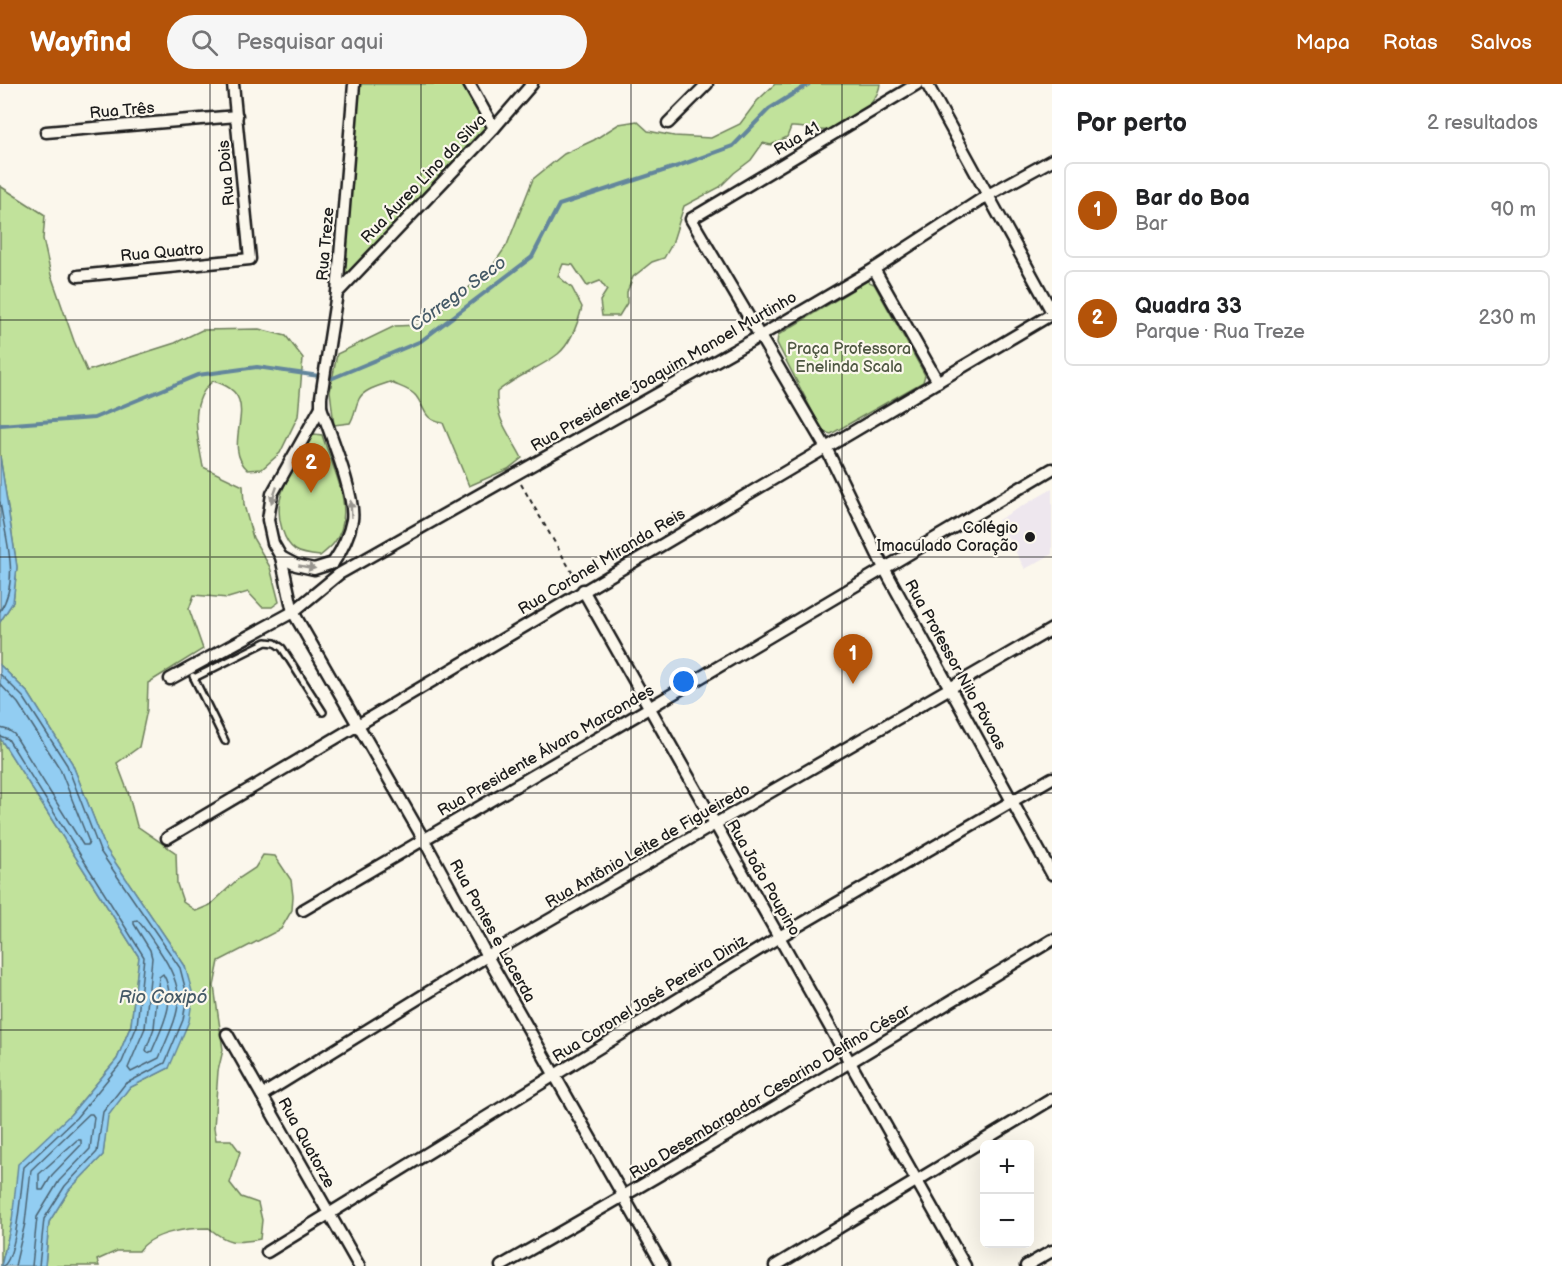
<!DOCTYPE html>
<html lang="pt">
<meta charset="utf-8">
<style>
body{margin:0;font-family:"Balsamiq Sans",sans-serif;background:#f6f6f6;color:#202124}
.controls{position:absolute;right:18px;bottom:18px;display:grid;overflow:hidden;border-radius:9px;box-shadow:0 6px 24px #0002}
.controls button{width:54px;height:54px;display:grid;place-items:center;padding:0;border:0;border-bottom:2px solid #e0e0e0;background:#fff;color:#202124;font:30px sans-serif}
.you{position:absolute;left:684px;top:598px;width:21px;height:21px;margin:-15px;border:4px solid #fff;border-radius:50%;background:#1a73e8;box-shadow:0 0 0 9px #1a73e833}
.badge{display:grid;place-items:center;width:39px;height:39px;border-radius:50%;background:#b45309;color:#fff;font-size:20px;font-weight:700}
.pin{position:absolute;translate:-50% -50px;filter:drop-shadow(0 2px 3px #0008)}
.pin::after{content:'';position:absolute;top:32px;width:21px;height:18px;background:inherit;clip-path:polygon(0 0,100% 0,50% 100%)}
.list{margin:0;padding:0;list-style:none}
h2{display:flex;justify-content:space-between;align-items:center;height:78px;margin:0;padding:0 24px;font-size:26px}
h2 small{font-size:20px;font-weight:400;color:#757577}
.list li{display:grid;grid-template-columns:39px 1fr auto;gap:18px;align-items:center;box-sizing:border-box;height:96px;margin:0 12px 12px;padding:0 12px;border:2px solid #e0e0e0;border-radius:9px}
.list b{display:block;font-size:22px;white-space:nowrap}
.list p{margin:0;font-size:20px;white-space:nowrap;color:#757577}
.list em{font-size:20px;font-style:normal;color:#757577}
.icon{flex:none;width:33px;height:33px;fill:none;stroke:currentColor;stroke-width:2;stroke-linecap:round;stroke-linejoin:round}
.map{position:relative;flex:none;width:1052px;height:1182px;overflow:hidden}
header{display:flex;align-items:center;gap:36px;box-sizing:border-box;height:84px;padding:0 30px;background:#b45309;color:#fff}
header strong{font-size:28px}
nav{display:flex;gap:33px;margin-inline-start:auto;font-size:21px}
.search{width:420px;height:54px;background:#f6f6f6;display:flex;align-items:center;gap:15px;box-sizing:border-box;padding:0 21px;border-radius:33px;color:#757577;font-size:22px}
main{display:flex}
aside{flex:1;background:#fff}
.map>svg:first-child{display:block}
.built{fill:#eee7ee}
.green{fill:#c1e29b;stroke:#6e7f5c;stroke-width:1.5}
.water{fill:#92cdf2;stroke:#63869c;stroke-width:1.5}
.lines{fill:none;stroke-linecap:round;stroke-linejoin:round}
.shore{stroke:#4b6372;stroke-width:1.5}
.stream{stroke:#63869c;stroke-width:4}
.service-casing{stroke:#1c1c1c;stroke-width:10}
.minor-casing{stroke:#1c1c1c;stroke-width:15}
.path{stroke:#1c1c1c;stroke-width:2;stroke-dasharray:4.5 4.5;stroke-linecap:butt}
.service{stroke:#fbf7ec;stroke-width:5}
.minor{stroke:#fbf7ec;stroke-width:10}
.oneway{fill:#97948e}
.grid{fill:none;stroke:#1c1c1c;stroke-width:1.5;stroke-opacity:0.55}
.poi-dot{fill:#1c1c1c;stroke:#fbf7ec;stroke-width:2}
.labels{text-anchor:middle;dominant-baseline:central;stroke-width:4.5;stroke-linejoin:round;paint-order:stroke}
.street-label{font-size:16px;fill:#1c1c1c;stroke:#fbf7ec}
.park-label{font-size:16px;fill:#4e5742;stroke:#fbf7ec}
.poi-label{font-size:16px;fill:#1c1c1c;stroke:#fbf7ec;text-anchor:end}
.water-label{font-size:18px;font-style:italic;fill:#455a67;stroke:#fbf7ec}
</style>
<header>
<strong>Wayfind</strong>
<div class="search"><svg class="icon" aria-label="search" viewBox="0 0 24 24"><circle cx="10" cy="10" r="6"/><path d="M15 15l6 6"/></svg>Pesquisar aqui</div>
<nav><a>Mapa</a><a>Rotas</a><a>Salvos</a></nav>
</header>
<main>
<div class="map">
<svg width="1052" height="1182" viewBox="0 0 1052 1182">
<rect width="100%" height="100%" fill="#fbf7ec"/>
<filter id="ink" filterUnits="userSpaceOnUse"><feTurbulence type="fractalNoise" baseFrequency=".0167" numOctaves="2"/><feDisplacementMap in="SourceGraphic" scale="12" xChannelSelector="R" yChannelSelector="G"/><feConvolveMatrix kernelMatrix="1 2 1 2 8 2 1 2 1" color-interpolation-filters="sRGB"/></filter>
<g filter="url(#ink)">
<path class="built" d="M1052 405V470L1025 485 998 436Z"/>
<g class="green">
<path d="M360 0H462L486 42 349 189 341 193Z"/>
<path d="M775 0H880C878 19 848 44 829 46 816 48 805 42 791 43L787 53 771 61 763 59 751 76 734 89 720 103 684 122 672 160 664 174 652 178 633 193 627 208V219L619 232H602L600 217 607 206 600 197 587 202 573 181 563 180 558 192 572 204 582 223C578 239 571 259 558 270 540 284 516 292 497 308 495 336 510 350 522 374L508 385 469 402 443 339C423 336 426 325 416 312 411 305 397 302 390 298 380 302 364 305 359 315 355 323 355 331 350 339L334 341 330 307 337 270 395 242 419 241 465 207 491 184 507 161 533 95 564 70 594 56 619 40 637 37 648 47 674 52 711 54 740 40 757 17Z"/>
<path d="M0 102 45 131 43 155 51 191 74 257 87 287 175 259 202 246 259 245 286 252 303 274 298 332 280 369 262 385 248 386C217 358 269 312 213 297 187 318 198 354 203 383L243 402 244 421 253 454 270 483 279 518 272 523H262L248 508 228 514 194 511 189 525 203 565 148 599 147 626 139 663 117 679 128 708 137 742 176 769 177 800 183 818 196 827 210 821 238 795 255 784 263 771 275 772 291 796 293 812 292 826 281 845 219 877 214 902 223 966 218 987 214 1044 216 1056H231L240 1068 230 1099 241 1113 258 1119 262 1136 260 1155C236 1159 229 1161 209 1144 188 1144 152 1148 139 1167H117L97 1176 99 1182H45L49 1138 69 1106 103 1071 107 1032 129 1004 169 984 185 882 106 765 72 679 29 610 0 581V538L13 518 17 483 0 372Z"/>
<path d="M867 197 874 200 925 291 923 298 831 350 823 348 777 259 778 251Z"/>
<path d="M314 350 322 351C332 382 358 428 334 459 330 464 325 468 320 472 298 470 289 467 282 445 270 409 297 380 314 350Z"/>
<path d="M0 654 139 873 131 941 117 975 71 1030 12 1137 1 1182Z"/>
</g>
<g class="water">
<path d="M0 372 17 483 13 518 0 538Z"/>
<path d="M0 581 29 610 72 679 106 765 185 882 193 911 189 937 169 984 129 1004 108 1032 103 1071 69 1106 49 1138 45 1182H1L12 1137 18 1080 71 1030 117 975 131 941 139 873 0 654Z"/>
</g>
<g class="lines">
<g class="shore">
<path d="M0 418C5 453 21 496 0 527"/>
<path d="M0 590 24 614 67 681 100 767 180 884 187 911 183 936 165 979 125 1000 103 1028 97 1068 65 1102 44 1135 39 1182"/>
<path d="M0 600 18 619 60 685 89 758 88 761H83L14 650 8 646 0 644"/>
<path d="M0 652 8 655 144 873 137 942 122 978 76 1034 24 1083C21 1101 17 1174 3 1182"/>
<path d="M137 836C145 844 152 856 159 866 190 912 179 927 159 974L131 988 128 984 145 944 152 874 150 866 134 840V837Z"/>
<path d="M163 890C178 915 162 943 152 967L148 969 146 966 154 944 159 893Z"/>
<path d="M77 1056H81V1061L52 1091 43 1106H39V1090Z"/>
<path d="M15 1182 25 1139 31 1086 89 1030H92L94 1033 90 1065 59 1097 37 1133 32 1182"/>
</g>
<path class="stream" d="M0 341 94 334 198 291 257 283 333 294 421 257 532 173 559 121 678 82 733 62 769 25 809 0"/>
<defs>
<g id="service">
<path d="M193 592 225 657"/>
<path d="M194 594 266 558 275 559 282 564 323 628"/>
</g>
<g id="minor">
<path d="M469 0 494 44"/>
<path d="M917 0 691 135 826 364 884 484 1052 790"/>
<path d="M927 0 1052 228"/>
<path d="M668 39 707 0"/>
<path d="M46 48 237 32"/>
<path d="M874 185 938 298"/>
<path d="M78 192 250 175 233 0"/>
<path d="M337 209 494 44 532 0"/>
<path d="M321 323 272 410 268 436 273 459 281 473 293 528 424 756 487 872 663 1182"/>
<path d="M281 473 296 481 314 485 333 479"/>
<path d="M333 479C342 466 349 452 352 436 356 412 329 348 321 323V313L337 209 354 0"/>
<path d="M583 506 965 1182"/>
<path d="M170 595 293 528 339 490 760 252 874 185 988 111 1052 76"/>
<path d="M167 754 1052 230"/>
<path d="M303 826 649 624 1052 385"/>
<path d="M227 950 359 1182"/>
<path d="M262 1011 487 872 1052 545"/>
<path d="M267 1168 779 853 1052 694"/>
<path d="M501 1182C687 1077 870 967 1052 856"/>
<path d="M775 1182 1052 1015"/>
<path d="M1026 1182 1052 1167"/>
</g>
</defs>
<use href="#service" class="service-casing"/>
<use href="#minor" class="minor-casing"/>
<path class="path" d="M521 400 577 497"/>
<use href="#service" class="service"/>
<use href="#minor" class="minor"/>
</g>
<defs><path id="oneway-solid" d="M-6-.8H1V-3.2L6.5 0L1 3.2V.8H-6Z" transform="scale(1.5)"/></defs>
<g class="oneway">
<use href="#oneway-solid" transform="translate(274 411) rotate(109)"/>
<use href="#oneway-solid" transform="translate(351 425) rotate(-93)"/>
<use href="#oneway-solid" transform="translate(307 483) rotate(10)"/>
</g>
</g>
<path class="grid" d="M210 0V1182M421 0V1182M631 0V1182M842 0V1182M0 236H1052M0 473H1052M0 709H1052M0 946H1052"/>
<circle class="poi-dot" cx="1030" cy="453" r="6"/>
<g class="labels">
<g class="street-label">
<text transform="translate(122 27) rotate(-5)">Rua Três</text>
<text transform="translate(797 55) rotate(-31)">Rua 41</text>
<text transform="translate(227 89) rotate(-95)">Rua Dois</text>
<text transform="translate(424 95) rotate(-46)">Rua Áureo Lino da Silva</text>
<text transform="translate(326 160) rotate(-85)">Rua Treze</text>
<text transform="translate(162 169) rotate(-5)">Rua Quatro</text>
<text transform="translate(664 288) rotate(-30)">Rua Presidente Joaquim Manoel Murtinho</text>
<text transform="translate(602 478) rotate(-31)">Rua Coronel Miranda Reis</text>
<text transform="translate(955 581) rotate(61)">Rua Professor Nilo Póvoas</text>
<text transform="translate(546 667) rotate(-30)">Rua Presidente Álvaro Marcondes</text>
<text transform="translate(648 762) rotate(-30)">Rua Antônio Leite de Figueiredo</text>
<text transform="translate(763 794) rotate(60)">Rua João Poupino</text>
<text transform="translate(492 847) rotate(61)">Rua Pontes e Lacerda</text>
<text transform="translate(650 915) rotate(-32)">Rua Coronel José Pereira Diniz</text>
<text transform="translate(770 1008) rotate(-31)">Rua Desembargador Cesarino Delfino César</text>
<text transform="translate(306 1059) rotate(61)">Rua Quatorze</text>
</g>
<g class="park-label">
<text x="849" y="265">Praça Professora<tspan x="849" dy="18">Enelinda Scala</tspan></text>
</g>
<g class="poi-label">
<text x="1018" y="444">Colégio<tspan x="1018" dy="18">Imaculado Coração</tspan></text>
</g>
<g class="water-label">
<text transform="translate(458 210) rotate(-36)">Córrego Seco</text>
<text x="163" y="913">Rio Coxipó</text>
</g>
</g>
</svg>
<div class="controls">
<button>+</button>
<button>−</button>
</div>
<div class="you"></div>
<div class="pin badge" style="left:853px;top:600px">1</div>
<div class="pin badge" style="left:311px;top:409px">2</div>
</div>
<aside>
<h2>Por perto<small>2 resultados</small></h2>
<ul class="list">
<li><span class="badge">1</span><div><b>Bar do Boa</b><p>Bar</p></div><em>90 m</em></li>
<li><span class="badge">2</span><div><b>Quadra 33</b><p>Parque · Rua Treze</p></div><em>230 m</em></li>
</ul>
</aside>
</main>
